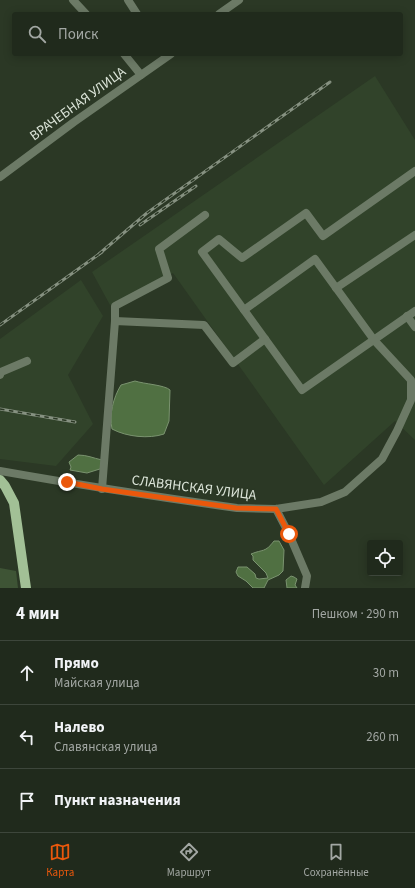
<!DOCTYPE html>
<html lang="ru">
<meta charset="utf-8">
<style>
body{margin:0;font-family:"Source Sans 3",sans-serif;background:#283225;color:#f1f3f6}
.controls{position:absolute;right:12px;bottom:12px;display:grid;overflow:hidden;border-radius:4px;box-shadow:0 2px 10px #0003}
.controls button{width:36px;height:36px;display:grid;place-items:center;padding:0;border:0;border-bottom:1px solid #3d463b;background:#202a1c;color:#f1f3f6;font:20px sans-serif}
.stop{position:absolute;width:12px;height:12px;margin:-9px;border:3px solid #ea580c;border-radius:50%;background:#fff}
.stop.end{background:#ea580c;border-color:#fff;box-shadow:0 1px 4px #0008}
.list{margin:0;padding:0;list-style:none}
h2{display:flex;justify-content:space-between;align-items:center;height:52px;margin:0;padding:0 16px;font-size:17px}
h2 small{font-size:13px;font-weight:400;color:#a2a7a3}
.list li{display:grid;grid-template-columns:26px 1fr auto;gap:12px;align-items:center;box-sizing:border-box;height:64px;padding:0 16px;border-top:1px solid #3d463b}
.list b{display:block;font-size:15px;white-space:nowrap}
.list p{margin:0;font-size:13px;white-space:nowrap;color:#a2a7a3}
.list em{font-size:13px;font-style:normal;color:#a2a7a3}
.icon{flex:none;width:22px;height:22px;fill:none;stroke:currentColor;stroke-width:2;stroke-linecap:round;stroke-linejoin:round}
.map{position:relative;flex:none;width:415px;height:588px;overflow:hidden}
.search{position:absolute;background:#202a1c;box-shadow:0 2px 10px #0003;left:12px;right:12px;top:12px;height:44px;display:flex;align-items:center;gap:10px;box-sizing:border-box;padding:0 14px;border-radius:4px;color:#a2a7a3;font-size:15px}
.sheet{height:244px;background:#202a1c}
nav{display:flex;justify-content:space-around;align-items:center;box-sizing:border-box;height:56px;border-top:1px solid #3d463b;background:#202a1c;font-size:11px;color:#a2a7a3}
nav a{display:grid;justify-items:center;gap:2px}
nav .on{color:#ea580c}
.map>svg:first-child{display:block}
.built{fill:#31432a}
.green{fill:#3e5435}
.water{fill:#507042;stroke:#7a936f}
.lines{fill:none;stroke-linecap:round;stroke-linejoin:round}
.minor{stroke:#6c7a66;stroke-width:8}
.major{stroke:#a2c096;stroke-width:10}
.rail-casing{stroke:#869181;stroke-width:3}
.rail{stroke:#2b3825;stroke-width:1.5;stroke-dasharray:4.5;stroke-linecap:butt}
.route{stroke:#ea580c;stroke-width:5}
.labels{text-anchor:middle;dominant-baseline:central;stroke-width:3;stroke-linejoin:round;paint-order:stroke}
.street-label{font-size:14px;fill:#dce5d9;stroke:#2b3825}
</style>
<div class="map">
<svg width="415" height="588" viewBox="0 0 415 588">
<rect width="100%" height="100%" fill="#2b3825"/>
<g class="built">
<path d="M375 76 415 140V440L395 421 324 485 173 273 110 305 92 272Z"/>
<path d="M81 280 103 316 68 375 93 424 56 466 0 459V339Z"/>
</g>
<path class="green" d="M0 568 16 571 18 588H0Z"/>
<g class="water">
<path d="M135 381C144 384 165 385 170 390L169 421 164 434C149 439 127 437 112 429 109 415 113 398 121 385Z"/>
<path d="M78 455C87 455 93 458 102 460L103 468 87 473 70 470 71 467 69 462Z"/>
<path d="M274 541H279L284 550 283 571 279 575 268 580 264 588H253L246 581 238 576 236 572 238 567H247L255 574 256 578 259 579 268 578 266 573 253 560V556L251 554C263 549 265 553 274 541Z"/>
<path d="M291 576 294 577 297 579 295 585 297 588H287L286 580Z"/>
</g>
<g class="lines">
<g class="minor">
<path d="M73 0 86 14"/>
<path d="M128 0 137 14"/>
<path d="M219 14 239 0"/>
<path d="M124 54 141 75"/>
<path d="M415 171 323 236 306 213 242 258 219 239 202 252 302 390 415 311"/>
<path d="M0 177 74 122 171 54"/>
<path d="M336 288 415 235"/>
<path d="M407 316 415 327"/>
<path d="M115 321V306L168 278 159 249 205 215"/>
<path d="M0 375 1 372 27 361"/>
<path d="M0 471C79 485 157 497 237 508L276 509 321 502 345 492 382 459 397 431 411 400V380L374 340 315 259 244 310"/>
<path d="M102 489 115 321 204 325 233 363 265 339"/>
<path d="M276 509 289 534 307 576 305 588"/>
</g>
<path class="major" d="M0 480 5 486 14 503 26 588"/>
<defs>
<g id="rail">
<path d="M140 225 196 186"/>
<path d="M99 254 147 213 330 82"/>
<path d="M0 325 102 252"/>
<path d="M0 409 75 422"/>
</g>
</defs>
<use href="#rail" class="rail-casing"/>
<use href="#rail" class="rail"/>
</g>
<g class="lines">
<path class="route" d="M67 482 102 489 236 508 276 509 289 534"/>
</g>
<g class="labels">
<g class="street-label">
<text transform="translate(78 104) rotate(-36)">ВРАЧЕБНАЯ УЛИЦА</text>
<text transform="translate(194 488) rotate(7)">СЛАВЯНСКАЯ УЛИЦА</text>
</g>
</g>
</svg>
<div class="controls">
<button><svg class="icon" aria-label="locate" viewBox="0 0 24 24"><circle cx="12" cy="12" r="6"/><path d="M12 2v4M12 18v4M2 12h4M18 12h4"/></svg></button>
</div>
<div class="stop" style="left:289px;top:534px"></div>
<div class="stop end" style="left:67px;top:482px"></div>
<div class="search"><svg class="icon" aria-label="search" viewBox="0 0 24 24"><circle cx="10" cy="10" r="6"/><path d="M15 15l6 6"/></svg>Поиск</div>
</div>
<section class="sheet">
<h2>4 мин<small>Пешком · 290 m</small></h2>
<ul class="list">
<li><svg class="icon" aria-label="ahead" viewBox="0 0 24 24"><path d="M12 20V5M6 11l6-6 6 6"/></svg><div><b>Прямо</b><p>Майская улица</p></div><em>30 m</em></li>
<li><svg class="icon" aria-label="left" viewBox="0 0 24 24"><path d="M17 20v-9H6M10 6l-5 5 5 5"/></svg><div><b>Налево</b><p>Славянская улица</p></div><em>260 m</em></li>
<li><svg class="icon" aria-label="arrive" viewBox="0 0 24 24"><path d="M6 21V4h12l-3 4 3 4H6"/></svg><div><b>Пункт назначения</b></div></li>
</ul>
</section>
<nav>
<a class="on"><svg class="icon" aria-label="map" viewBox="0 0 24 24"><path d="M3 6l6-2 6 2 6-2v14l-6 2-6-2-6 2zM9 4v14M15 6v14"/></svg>Карта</a>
<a><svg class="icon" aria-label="directions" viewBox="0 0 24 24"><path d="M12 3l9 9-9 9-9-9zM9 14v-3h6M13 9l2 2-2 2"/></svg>Маршрут</a>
<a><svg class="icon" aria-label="saved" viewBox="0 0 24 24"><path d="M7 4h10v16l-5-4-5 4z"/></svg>Сохранённые</a>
</nav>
